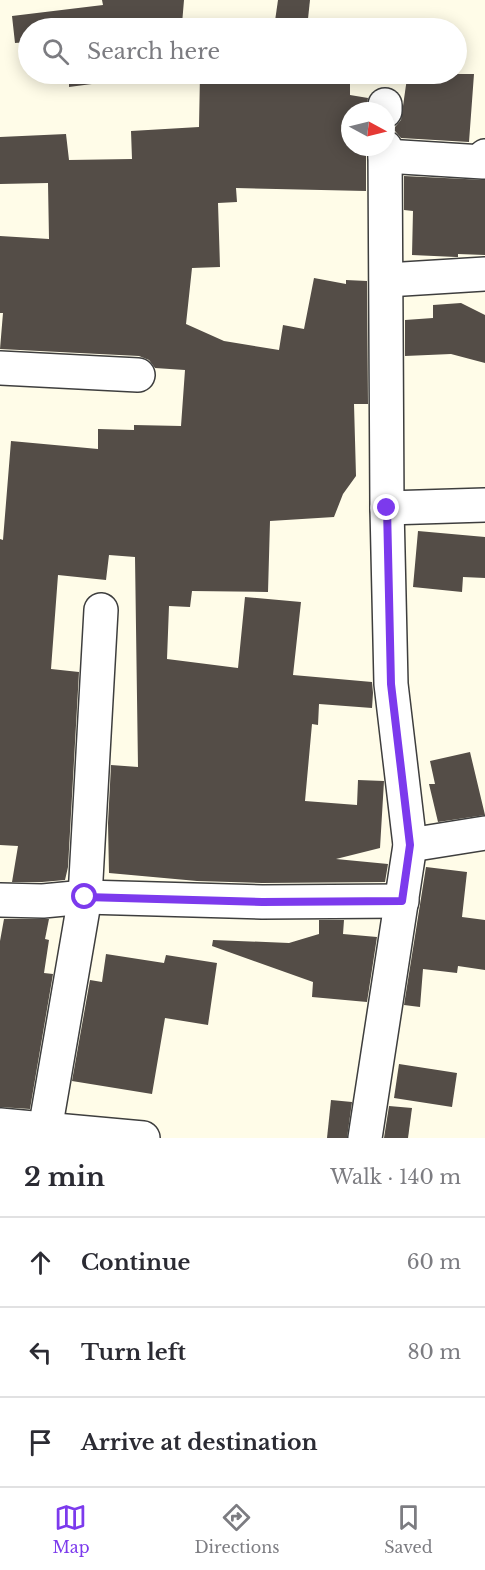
<!DOCTYPE html>
<meta charset="utf-8">
<style>
body{margin:0;font-family:"Libre Baskerville",serif;background:#f2f2f3;color:#2b2b33}
.compass{position:absolute;left:341px;top:102px;width:54px;height:54px;border-radius:50%;background:#fff;box-shadow:0 3px 15px #0003;rotate:97deg}
.stop{position:absolute;width:18px;height:18px;margin:-14px;border:4px solid #7c3aed;border-radius:50%;background:#fff}
.stop.end{background:#7c3aed;border-color:#fff;box-shadow:0 2px 6px #0008}
.list{margin:0;padding:0;list-style:none}
h2{display:flex;justify-content:space-between;align-items:center;height:78px;margin:0;padding:0 24px;font-size:26px}
h2 small{font-size:20px;font-weight:400;color:#7c7c81}
.list li{display:grid;grid-template-columns:39px 1fr auto;gap:18px;align-items:center;box-sizing:border-box;height:90px;padding:0 24px;border-top:2px solid #e1e1e2}
.list b{display:block;font-size:22px;white-space:nowrap}
.list em{font-size:20px;font-style:normal;color:#7c7c81}
.icon{flex:none;width:33px;height:33px;fill:none;stroke:currentColor;stroke-width:2;stroke-linecap:round;stroke-linejoin:round}
.map{position:relative;flex:none;width:485px;height:1138px;overflow:hidden}
.search{position:absolute;background:#fff;box-shadow:0 3px 15px #0003;left:18px;right:18px;top:18px;height:66px;display:flex;align-items:center;gap:15px;box-sizing:border-box;padding:0 21px;border-radius:33px;color:#7c7c81;font-size:22px}
.sheet{height:348px;background:#fff}
nav{display:flex;justify-content:space-around;align-items:center;box-sizing:border-box;height:84px;border-top:2px solid #e1e1e2;background:#fff;font-size:16px;color:#7c7c81}
nav a{display:grid;justify-items:center;gap:3px}
nav .on{color:#7c3aed}
.map>svg:first-child{display:block}
.building{fill:#544d47}
.lines{fill:none;stroke-linecap:round;stroke-linejoin:round}
.minor-casing{stroke:#3e3e3e;stroke-width:36}
.minor{stroke:#fff;stroke-width:33}
.route{stroke:#7c3aed;stroke-width:8}
</style>
<div class="map">
<svg width="485" height="1138" viewBox="0 0 485 1138">
<rect width="100%" height="100%" fill="#fffce8"/>
<g class="building">
<path d="M102 0H184L182 24 218 28H28V42L15 43 12 16 103 5Z"/>
<path d="M278 0H310L307 28H274Z"/>
<path d="M69 74H145V77L69 87Z"/>
<path d="M200 74H350V95L368 98 366 111H350V147H366V191L236 188 237 202 218 203 220 267 192 268 186 324 224 341 279 350 283 325 304 329 314 278 346 284V280L367 281 368 404H354L356 476 343 494 334 517 270 521 268 592 192 591 190 607 169 606 167 659 238 668 245 597 301 602 293 675 372 682 373 693 372 708 319 704 318 725 312 724 305 801 357 805 358 780 384 781 380 848 336 859 388 864 385 882 262 883 197 881 109 873 108 823 111 765 138 767 135 557 109 555 106 580 58 575 51 669 79 672 68 867 65 880 42 882H12L18 846 0 845V539L3 540 11 441 98 449V429L134 430V425L181 426 185 370 155 368 149 360 139 356 0 349 3 313H0V236L49 239 48 183 0 184V137L66 134 69 160 132 159 131 131 199 127Z"/>
<path d="M447 74H474L469 142 401 138 395 131 388 129 395 127 401 120 407 78 447 81Z"/>
<path d="M404 176 485 180V255L458 254V257H456L412 255 413 211 404 210Z"/>
<path d="M461 303 485 315V363L451 354 405 356V320L433 318V305Z"/>
<path d="M418 531 485 537V578L463 577 462 592 413 587Z"/>
<path d="M470 752 485 815 438 822 429 784H435L430 761Z"/>
<path d="M426 867 467 872 462 917 485 920V970L458 966 457 973 423 969 420 1007 404 1005Z"/>
<path d="M4 919H49L45 939 49 940 44 973 53 974 30 1109 0 1107V941Z"/>
<path d="M319 920H344L343 934 377 937 367 1002 312 997 313 982 212 946 213 940 289 943 319 934Z"/>
<path d="M106 954 164 963 166 955 217 963 208 1025 165 1018 152 1094 72 1081 90 980 102 982Z"/>
<path d="M399 1064 457 1073 452 1107 394 1098Z"/>
<path d="M331 1100 352 1102 347 1138H327Z"/>
<path d="M389 1106 412 1108 408 1138H384Z"/>
</g>
<g class="lines">
<defs>
<g id="minor">
<path d="M385 111V105"/>
<path d="M385 156 483 162 485 156"/>
<path d="M387 280 485 274"/>
<path d="M0 368 138 375"/>
<path d="M387 508 485 505"/>
<path d="M410 845 485 833"/>
<path d="M0 900 43 901 85 897 262 902 402 901"/>
<path d="M0 1125 143 1138"/>
<path d="M45 1130 85 897 101 610"/>
<path d="M365 1138 410 845 391 684 387 508 385 147"/>
</g>
</defs>
<use href="#minor" class="minor-casing"/>
<use href="#minor" class="minor"/>
</g>
<g class="lines">
<path class="route" d="M85 897 262 902 402 901 410 845 391 684 387 508"/>
</g>
</svg>
<svg class="compass" viewBox="-18 -18 36 36"><path d="M0-13l5 13h-10z" fill="#e53935"/><path d="M0 13l5-13h-10z" fill="#7c7c81"/></svg>
<div class="stop" style="left:85px;top:897px"></div>
<div class="stop end" style="left:387px;top:508px"></div>
<div class="search"><svg class="icon" aria-label="search" viewBox="0 0 24 24"><circle cx="10" cy="10" r="6"/><path d="M15 15l6 6"/></svg>Search here</div>
</div>
<section class="sheet">
<h2>2 min<small>Walk · 140 m</small></h2>
<ul class="list">
<li><svg class="icon" aria-label="ahead" viewBox="0 0 24 24"><path d="M12 20V5M6 11l6-6 6 6"/></svg><div><b>Continue</b></div><em>60 m</em></li>
<li><svg class="icon" aria-label="left" viewBox="0 0 24 24"><path d="M17 20v-9H6M10 6l-5 5 5 5"/></svg><div><b>Turn left</b></div><em>80 m</em></li>
<li><svg class="icon" aria-label="arrive" viewBox="0 0 24 24"><path d="M6 21V4h12l-3 4 3 4H6"/></svg><div><b>Arrive at destination</b></div></li>
</ul>
</section>
<nav>
<a class="on"><svg class="icon" aria-label="map" viewBox="0 0 24 24"><path d="M3 6l6-2 6 2 6-2v14l-6 2-6-2-6 2zM9 4v14M15 6v14"/></svg>Map</a>
<a><svg class="icon" aria-label="directions" viewBox="0 0 24 24"><path d="M12 3l9 9-9 9-9-9zM9 14v-3h6M13 9l2 2-2 2"/></svg>Directions</a>
<a><svg class="icon" aria-label="saved" viewBox="0 0 24 24"><path d="M7 4h10v16l-5-4-5 4z"/></svg>Saved</a>
</nav>
